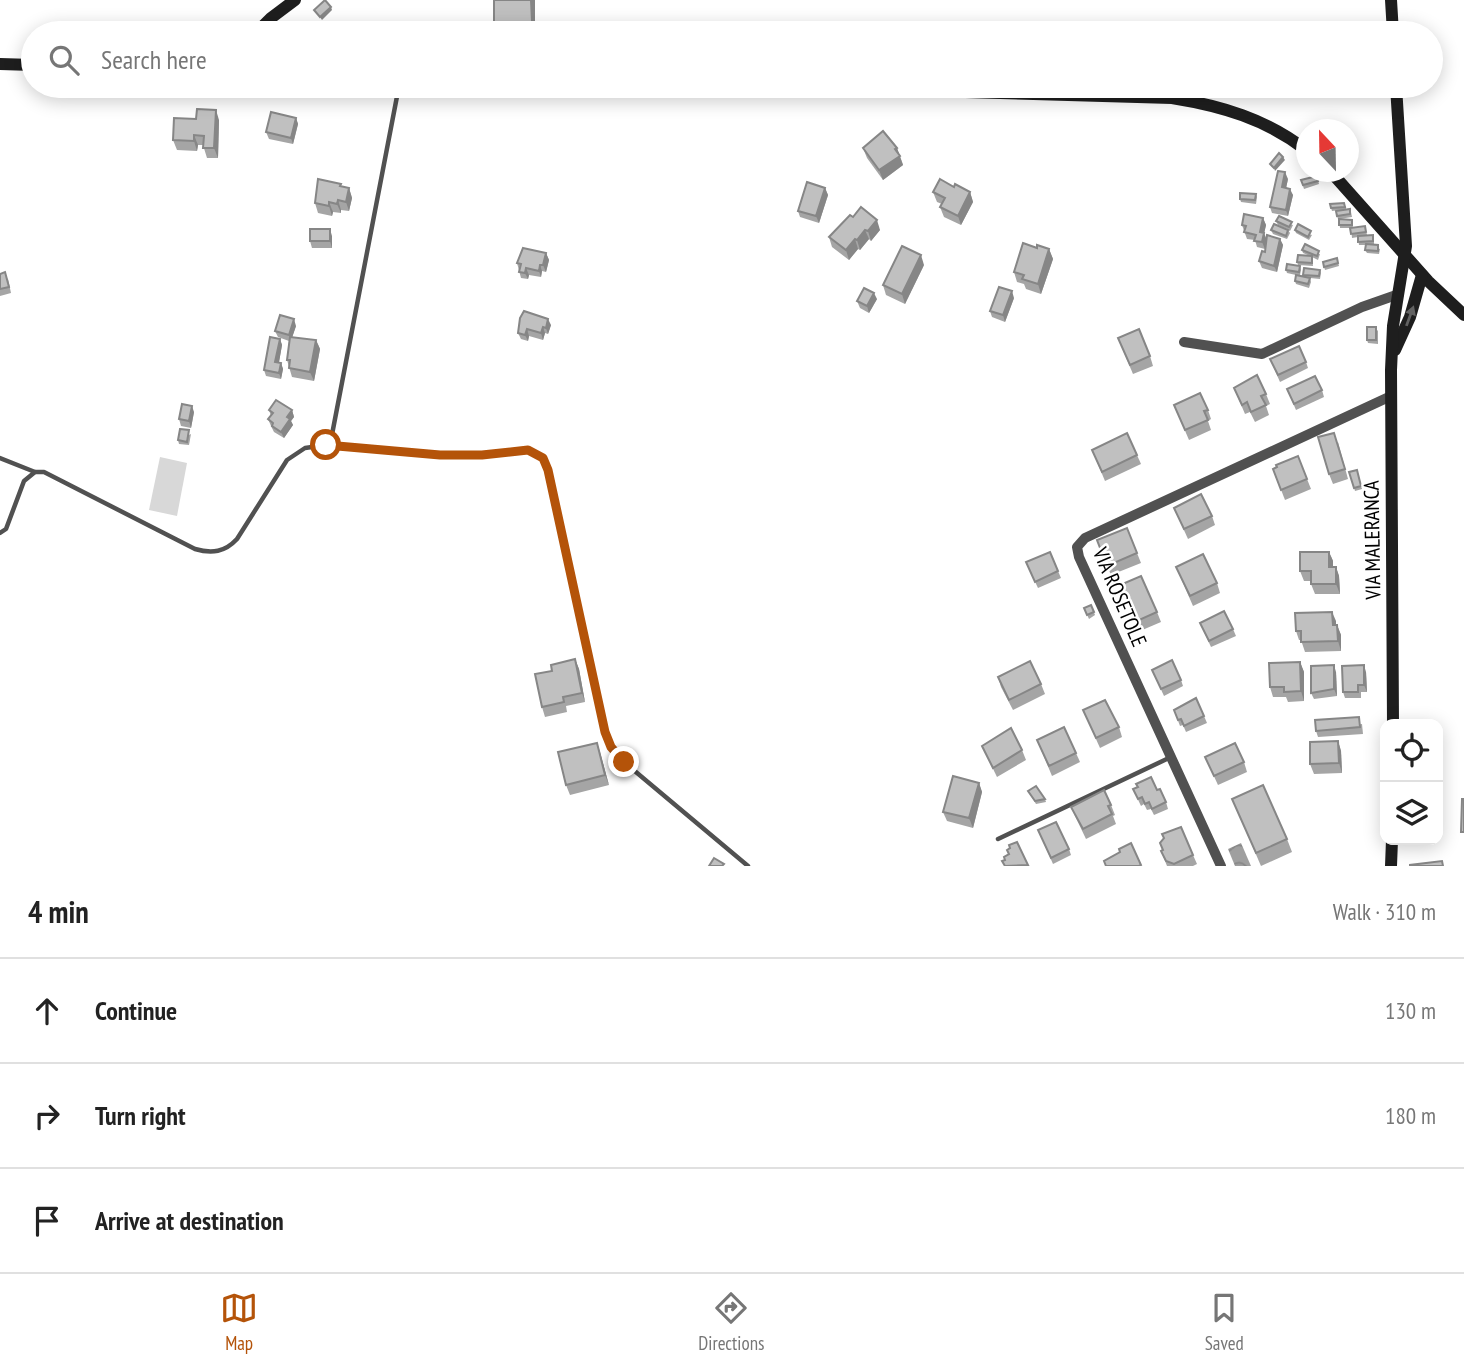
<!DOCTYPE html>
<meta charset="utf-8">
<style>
body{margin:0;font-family:"PT Sans Narrow",sans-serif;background:#f2f2f2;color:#222}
.controls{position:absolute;right:21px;bottom:21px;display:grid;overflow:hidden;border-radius:14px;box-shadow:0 4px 18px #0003}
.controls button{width:63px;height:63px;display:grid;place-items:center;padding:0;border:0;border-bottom:2px solid #e0e0e0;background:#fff;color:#222;font:35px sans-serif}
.compass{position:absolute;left:1296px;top:119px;width:63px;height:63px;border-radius:50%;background:#fff;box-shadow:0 4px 18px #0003;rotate:338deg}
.stop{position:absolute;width:21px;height:21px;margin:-16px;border:5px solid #b45309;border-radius:50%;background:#fff}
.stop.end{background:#b45309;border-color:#fff;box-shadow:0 2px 7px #0008}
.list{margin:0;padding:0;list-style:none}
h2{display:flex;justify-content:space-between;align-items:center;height:91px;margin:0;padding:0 28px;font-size:30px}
h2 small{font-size:23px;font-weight:400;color:#767676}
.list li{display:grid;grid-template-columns:46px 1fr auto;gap:21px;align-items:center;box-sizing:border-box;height:105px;padding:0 28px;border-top:2px solid #e0e0e0}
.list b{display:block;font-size:26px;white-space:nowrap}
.list em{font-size:23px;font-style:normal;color:#767676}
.icon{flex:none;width:38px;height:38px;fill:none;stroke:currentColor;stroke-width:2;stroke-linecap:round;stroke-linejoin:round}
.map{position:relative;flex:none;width:1464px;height:866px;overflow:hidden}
.search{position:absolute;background:#fff;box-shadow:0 4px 18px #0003;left:21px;right:21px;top:21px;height:77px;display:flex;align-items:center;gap:18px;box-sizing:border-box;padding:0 24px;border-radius:38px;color:#767676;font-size:26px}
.sheet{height:406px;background:#fff}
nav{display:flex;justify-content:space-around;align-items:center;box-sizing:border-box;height:98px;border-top:2px solid #e0e0e0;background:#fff;font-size:19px;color:#767676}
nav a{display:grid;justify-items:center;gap:4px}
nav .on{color:#b45309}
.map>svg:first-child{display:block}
.pitch{fill:#d8d8d8}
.water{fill:url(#water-waves)}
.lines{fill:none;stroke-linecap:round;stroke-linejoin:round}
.lane{stroke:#515151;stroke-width:4.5}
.street{stroke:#515151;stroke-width:10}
.secondary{stroke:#1e1e1e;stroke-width:12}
.wall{fill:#a5a5a5}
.shaded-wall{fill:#868686}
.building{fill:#c0c0c0;stroke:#868686;stroke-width:2}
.oneway{fill:#626262}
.route{stroke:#b45309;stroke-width:9}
.labels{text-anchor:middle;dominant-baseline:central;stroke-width:5;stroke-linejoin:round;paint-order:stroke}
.street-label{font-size:21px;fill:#000;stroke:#fff}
</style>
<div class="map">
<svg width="1464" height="866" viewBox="0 0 1464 866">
<defs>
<pattern id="water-waves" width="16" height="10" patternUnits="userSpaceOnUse" patternTransform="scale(1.75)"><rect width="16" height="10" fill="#9f9f9f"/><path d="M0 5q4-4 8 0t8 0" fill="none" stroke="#878787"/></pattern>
</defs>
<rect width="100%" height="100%" fill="#fff"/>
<path class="pitch" d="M160 457 187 463 177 516 149 510Z"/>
<path class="water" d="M1241 843 1251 866H1235L1228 849Z"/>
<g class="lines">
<g class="lane">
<path d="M330 445 399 86"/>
<path d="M0 458 35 472"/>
<path d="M0 533 6 529 24 481 35 472H44L195 549C212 554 225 552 237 539L287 460 305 448 326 445 453 456 533 451 543 458 548 470 605 732 611 747 624 762 748 866"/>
<path d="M998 839 1171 757"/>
</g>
<g class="street">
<path d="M1184 342 1262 354 1362 307 1399 294"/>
<path d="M1221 866 1079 557 1077 547 1085 538 1391 396"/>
</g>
<g class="secondary">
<path d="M1391 0 1393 33"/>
<path d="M256 33 271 18 295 0"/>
<path d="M0 64 33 65"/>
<path d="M757 86 1172 98C1222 106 1266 119 1306 150"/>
<path d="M1331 172 1428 281 1464 315"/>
<path d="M1395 350 1410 317 1422 275"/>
<path d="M1393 724 1391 370 1393 326 1406 246 1396 86"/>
<path d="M1391 866 1392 840"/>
</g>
</g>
<g class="wall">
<path d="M535 0V31L498 32 494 22Z"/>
<path d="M296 118 298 124 293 144 269 139 266 132Z"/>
<path d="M219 120 218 158H207L203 145H198L197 151 177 150 173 140Z"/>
<path d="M863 148H897L903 165 883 180 867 158Z"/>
<path d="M1317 176 1319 184 1304 189 1301 180Z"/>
<path d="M1288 179 1286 188 1293 195 1288 216 1272 213 1270 207Z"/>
<path d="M342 187 349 188 352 198 349 211 341 210V213L333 212 332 216 318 213 315 203Z"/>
<path d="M954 187 970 192 973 202 961 225 944 217 940 207 942 204 937 202 933 192Z"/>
<path d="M825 188 828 195 819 223 800 217 798 211Z"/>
<path d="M1256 194 1257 197 1256 204 1241 202 1240 199Z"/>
<path d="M1346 206V209L1351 212 1352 217 1339 219 1352 220 1353 228 1365 226 1367 235H1373L1374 239V244L1368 245 1380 249 1379 254 1367 253 1365 250 1366 245H1359L1358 237 1352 238 1351 228H1340L1339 219H1338L1337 216 1340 210 1332 211 1331 208Z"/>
<path d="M853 217 880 230 871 241 869 239 860 250 858 249 849 260 832 247 829 237Z"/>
<path d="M1263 218 1266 225 1264 233 1265 249 1257 247 1255 240 1247 239 1242 225Z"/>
<path d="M1276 221 1293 225 1290 231 1288 230 1290 233 1287 239 1273 234 1271 230 1287 229 1278 225Z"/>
<path d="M1295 230 1312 235 1309 240 1296 233Z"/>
<path d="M332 236V248H312L310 241Z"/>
<path d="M1280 239 1283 245 1277 272 1262 268 1259 261 1265 252Z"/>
<path d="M1037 248 1049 249 1053 259 1041 294 1026 289 1024 284 1017 282 1014 272Z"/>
<path d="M1302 250 1320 254 1318 260 1312 257 1313 266 1298 265 1297 262 1310 256 1303 253Z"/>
<path d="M546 253 549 260 546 272 542 271 541 277 529 275 528 279 521 278 517 263Z"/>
<path d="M1337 258 1339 266 1325 270 1324 267Z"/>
<path d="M924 265 905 304 886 295 883 285Z"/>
<path d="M1300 266 1301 270 1300 275 1304 277 1303 275 1320 270 1321 273 1320 279 1310 278 1311 282 1309 288 1296 284 1295 281 1296 275 1287 273 1286 270Z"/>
<path d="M0 274 8 279 11 293 0 296Z"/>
<path d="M1014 298 1005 322 992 317 990 311Z"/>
<path d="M877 299 869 313 860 308 857 301Z"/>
<path d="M520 318 551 325 548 334 545 333 543 340 529 336 528 341 521 339 518 333Z"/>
<path d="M296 326 292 337 316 340 320 349 314 381 292 377 287 360 289 341 278 337 275 331Z"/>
<path d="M1378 330V344L1368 343 1367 340Z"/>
<path d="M280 339 282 345 279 362 281 363 283 369 281 379 266 376 264 370Z"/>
<path d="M1122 348 1150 356 1153 366 1133 374Z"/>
<path d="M1270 359 1306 362 1308 368 1280 382Z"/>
<path d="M1234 388 1266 394 1270 404 1266 406 1269 415 1255 422 1250 412 1245 414Z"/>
<path d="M1287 389 1322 390 1324 397 1296 410Z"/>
<path d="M1174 405 1208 410 1211 419 1208 421 1211 430 1189 440Z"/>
<path d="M269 410H292L294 417 291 421 293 425 284 438 274 432 271 426 268 419 271 416Z"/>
<path d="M194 412 191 428 181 426 179 419Z"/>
<path d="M191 434 189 445 179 444 178 440Z"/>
<path d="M1338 442 1348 479 1333 484 1329 474Z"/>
<path d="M1092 450 1137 455 1141 464 1105 481Z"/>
<path d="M1277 467 1307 479 1311 489 1285 500 1273 469Z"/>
<path d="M1357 470 1362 489 1355 491 1349 472Z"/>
<path d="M1174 508 1212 516 1215 525 1188 539Z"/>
<path d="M1100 550 1137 553 1141 563 1111 575Z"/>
<path d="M1329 552 1333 561V567H1336L1339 576 1340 594H1315L1311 584V581H1304L1300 571Z"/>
<path d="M1176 567 1217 583 1220 593 1193 606Z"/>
<path d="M1029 569 1058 571 1061 578 1038 588Z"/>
<path d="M1120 585 1157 612 1161 622 1140 631Z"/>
<path d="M1091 605 1095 615 1089 619 1084 608Z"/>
<path d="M1336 621V625H1337L1341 635V651L1305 652 1301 640H1299L1296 631Z"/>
<path d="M1200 623 1233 629 1236 636 1211 647Z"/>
<path d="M575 659 579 669 585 702 566 706 567 712 545 717 542 707 552 671Z"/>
<path d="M1300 662 1304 672V701L1288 702 1286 697H1273L1270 687Z"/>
<path d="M1152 670 1181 680 1183 686 1164 696Z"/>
<path d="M1336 672 1337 696 1314 699 1311 693Z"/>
<path d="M1366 672 1367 692H1361V698H1345L1343 692Z"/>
<path d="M998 677 1041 684 1045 694 1013 710 1001 687Z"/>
<path d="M1083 710 1119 727 1122 737 1100 748Z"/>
<path d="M1174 710 1204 716 1207 723 1186 732 1183 725 1180 726Z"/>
<path d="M1362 724 1363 734 1318 737 1316 731Z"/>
<path d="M1037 740 1076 753 1080 762 1052 776Z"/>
<path d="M1338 741 1341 751 1342 773 1314 774 1310 764Z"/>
<path d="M597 743 609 785 570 795 566 785Z"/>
<path d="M982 746 1022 750 1026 760 997 777Z"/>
<path d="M1205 757 1244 762 1247 772 1218 785Z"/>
<path d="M979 783 982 792 973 828 947 821 943 812Z"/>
<path d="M1133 789 1157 790 1166 802 1168 809 1154 815 1151 809 1147 810 1144 804 1141 806Z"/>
<path d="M1028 791 1045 799 1046 802 1036 804Z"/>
<path d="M1232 799 1287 839 1292 852 1261 866Z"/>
<path d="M1111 805 1115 815 1113 816 1116 824 1086 839 1075 816 1071 807Z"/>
<path d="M1038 830 1069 849 1071 855 1053 864Z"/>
<path d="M1160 843 1193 855 1197 864 1193 866H1167L1161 851 1163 850Z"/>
</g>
<g class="shaded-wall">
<path d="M531 0H535V31L532 22Z"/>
<path d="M331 7 332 10 322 20 320 17Z"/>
<path d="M216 110 219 120 218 158 214 148Z"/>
<path d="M296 118 298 124 293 144 291 138Z"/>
<path d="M194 135 198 145 197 151 194 141Z"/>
<path d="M897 148 903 165 883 180 879 170Z"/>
<path d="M1283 157 1285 160 1275 171 1274 168Z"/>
<path d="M1285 172 1288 179 1285 193 1282 187Z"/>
<path d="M349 188 352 198 349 211 346 202Z"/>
<path d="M825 188 828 195 819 223 816 216Z"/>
<path d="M1290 189 1293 195 1288 216 1286 210Z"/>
<path d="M970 192 973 202 961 225 958 216Z"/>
<path d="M338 200 341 210V213L337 204Z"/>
<path d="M329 202 333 212 332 216 329 206Z"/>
<path d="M1263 218 1266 225 1263 239 1260 232Z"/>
<path d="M877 220 880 230 871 241 868 231Z"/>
<path d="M330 229 332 236V248L330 241Z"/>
<path d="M865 230 869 239 860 250 857 240Z"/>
<path d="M1264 233 1267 240 1265 249 1262 242Z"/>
<path d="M855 239 858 249 849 260 846 250Z"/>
<path d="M1280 239 1283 245 1277 272 1274 266Z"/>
<path d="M1049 249 1053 259 1041 294 1038 284Z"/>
<path d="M546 253 549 260 546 272 543 265Z"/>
<path d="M921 255 924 265 905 304 902 294Z"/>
<path d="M540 265 542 271 541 277 539 271Z"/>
<path d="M526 268 529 275 528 279 525 273Z"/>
<path d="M1012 291 1014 298 1005 322 1003 315Z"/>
<path d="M874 293 877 299 869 313 867 306Z"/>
<path d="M294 319 296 326 291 341 289 335Z"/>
<path d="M548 319 551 325 548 334 546 328Z"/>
<path d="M543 327 545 333 543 340 541 333Z"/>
<path d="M527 329 529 336 528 341 525 335Z"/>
<path d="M280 339 282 345 278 368 275 362Z"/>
<path d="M316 340 320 349 314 381 310 372Z"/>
<path d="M281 363 283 369 281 379 279 373Z"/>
<path d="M192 406 194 412 191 428 189 421Z"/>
<path d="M292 410 294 417 291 421 293 425 284 438 281 432 287 417Z"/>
<path d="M1329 552 1333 561V577L1329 567Z"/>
<path d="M1336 567 1339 576 1340 594 1336 584Z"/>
<path d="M1332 612 1336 621V635L1333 625Z"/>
<path d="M1337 625 1341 635V651L1338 641Z"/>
<path d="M575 659 579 669 585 702 582 693Z"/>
<path d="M1300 662 1304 672V701L1301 691Z"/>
<path d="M1334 665 1336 672 1337 696 1334 689Z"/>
<path d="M1364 665 1366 672 1367 692 1364 685Z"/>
<path d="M1338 741 1341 751 1342 773 1339 763Z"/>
<path d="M597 743 600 752 609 785 605 775Z"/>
<path d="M979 783 982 792 973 828 969 818Z"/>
</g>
<g class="building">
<path d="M325 0 331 7 320 17 314 10Z"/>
<path d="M494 0H531L532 22H494Z"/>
<path d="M197 109 216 110 214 148H203L204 136 194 135V141L173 140 174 118 196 119Z"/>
<path d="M271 112 296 118 291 138 266 132Z"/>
<path d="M883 131 897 148 895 149 900 156 879 170 863 148Z"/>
<path d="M1279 153 1283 157 1274 168 1270 164Z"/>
<path d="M1278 171 1285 172 1282 187 1290 189 1286 210 1270 207Z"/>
<path d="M1317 176 1318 181 1303 185 1301 180Z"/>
<path d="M318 179 341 184 340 186 349 188 346 202 338 200 337 204 329 202V206L315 203Z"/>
<path d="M940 179 954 187 955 184 970 192 958 216 940 207 945 198 933 192Z"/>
<path d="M807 182 825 188 816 216 798 211Z"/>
<path d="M1240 193 1256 194 1255 200 1240 199Z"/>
<path d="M1344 203 1345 207 1331 208 1330 204Z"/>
<path d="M861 207 877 220 868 231 865 230 857 240 855 239 846 250 829 237 850 215 853 217Z"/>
<path d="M1350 209V214L1337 216 1336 211Z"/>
<path d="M1244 214 1263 218 1260 232 1264 233 1262 242 1254 241 1256 235 1244 232 1246 226 1242 225Z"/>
<path d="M1279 216 1292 222 1289 227 1276 221Z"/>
<path d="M1339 219 1352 220V225H1339Z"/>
<path d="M1274 224 1288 230 1286 236 1271 230Z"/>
<path d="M1298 224 1311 231 1308 237 1295 230Z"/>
<path d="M1365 226 1366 232 1351 234 1350 228Z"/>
<rect x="310" y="229" width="20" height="12"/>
<path d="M1267 235 1280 239 1274 266 1259 261 1262 251 1265 252Z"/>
<path d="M1373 235V241L1358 242V236Z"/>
<path d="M1023 243 1037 248V245L1049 249 1038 284 1022 279 1024 275 1014 272Z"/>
<path d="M1305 244 1319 251 1317 256 1302 250Z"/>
<path d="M1366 244 1378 245V251L1365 250Z"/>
<path d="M902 246 921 255 902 294 883 285Z"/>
<path d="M523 248 546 253 543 265H540L539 271 526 268 525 273 519 272 521 264 517 263Z"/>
<path d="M1298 255 1312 256V263L1297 262Z"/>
<path d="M1337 258 1338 263 1324 267 1323 262Z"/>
<path d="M1287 264 1300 266 1299 272 1286 270Z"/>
<path d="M1304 268 1320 270 1319 276 1303 275Z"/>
<path d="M5 272 9 287 0 289V274Z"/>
<path d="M1296 275 1310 278 1308 284 1295 281Z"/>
<path d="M999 287 1012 291 1003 315 990 311Z"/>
<path d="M864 288 874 293 867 306 857 301Z"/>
<path d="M524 311 548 319 546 328 543 327 541 333 527 329 525 335 518 333 520 318Z"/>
<path d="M280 315 294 319 289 335 275 331Z"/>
<rect x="1367" y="327" width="9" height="13"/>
<path d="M1139 329 1150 356 1130 365 1118 338Z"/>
<path d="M270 337 280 339 275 362 281 363 279 373 264 370Z"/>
<path d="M290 337 316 340 310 372 289 368 290 360H287Z"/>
<path d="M1299 346 1306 362 1278 375 1270 359Z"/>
<path d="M1257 375 1266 394 1261 396 1266 405 1251 412 1247 402 1242 405 1234 388Z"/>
<path d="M1315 376 1322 390 1294 404 1287 389Z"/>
<path d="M1200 393 1208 410 1204 411 1208 420 1185 430 1174 405Z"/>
<path d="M276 400 292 410 287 417 290 419 281 432 272 426 273 423 268 419 273 413 269 410Z"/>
<path d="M182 404 192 406 189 421 179 419Z"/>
<path d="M180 429 189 430 187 442 178 440Z"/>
<path d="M1127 433 1137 455 1102 472 1092 450Z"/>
<path d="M1334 433 1345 469 1329 474 1318 437Z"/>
<path d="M1298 456 1307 479 1281 490 1273 469 1277 467 1276 465Z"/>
<path d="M1357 470 1361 486 1354 488 1349 472Z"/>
<path d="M1201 494 1212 516 1184 529 1174 508Z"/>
<path d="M1127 528 1137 553 1107 566 1097 540Z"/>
<path d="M1050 552 1058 571 1035 582 1026 562Z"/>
<path d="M1300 552H1329V567H1336V584H1311V571H1300Z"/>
<path d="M1203 554 1217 583 1190 596 1176 567Z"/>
<path d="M1141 576 1157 612 1137 621 1120 585Z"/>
<path d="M1091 605 1094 612 1087 615 1084 608Z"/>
<path d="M1224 611 1233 629 1209 641 1200 623Z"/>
<path d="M1332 612 1333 625H1337L1338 641 1301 642V631H1296L1295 613Z"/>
<path d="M575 659 582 693 563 697 564 702 542 707 535 674 552 671 551 665Z"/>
<path d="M1172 660 1181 680 1161 689 1152 670Z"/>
<path d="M1030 661 1041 684 1009 700 998 677Z"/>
<path d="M1300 662 1301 691 1284 692V687H1270L1269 663Z"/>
<path d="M1334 665V689L1311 693V666Z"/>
<path d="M1364 665V685H1358V692H1343L1342 666Z"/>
<path d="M1196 698 1204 716 1184 726 1181 719 1178 720 1174 710Z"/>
<path d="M1105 700 1119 727 1096 738 1083 710Z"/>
<path d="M1359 717 1360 727 1316 731 1315 720Z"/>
<path d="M1064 727 1076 753 1049 766 1037 740Z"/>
<path d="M1011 728 1022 750 993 768 982 746Z"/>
<path d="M1338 741 1339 763 1310 764V742Z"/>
<path d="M597 743 605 775 566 785 558 752Z"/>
<path d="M1235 743 1244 762 1214 776 1205 757Z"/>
<path d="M953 776 979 783 969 818 943 812Z"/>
<path d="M1151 777 1157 790 1160 789 1166 802 1152 809 1149 802 1145 804 1142 797 1138 799 1133 789 1138 787 1136 784Z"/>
<path d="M1263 785 1287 839 1256 853 1232 799Z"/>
<path d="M1036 786 1045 799 1035 801 1028 791Z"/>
<path d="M1104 790 1111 805 1108 806 1112 814 1083 829 1071 807Z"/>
<path d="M1462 799H1464V832H1461Z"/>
<path d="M1056 822 1069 849 1051 858 1038 830Z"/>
<path d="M1181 827 1193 855 1174 864 1166 861 1161 851 1163 850 1160 843 1164 838 1162 834Z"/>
<path d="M1017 842 1028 865 1005 866 1002 861 1005 860 1004 857 1009 854 1007 850 1010 848 1009 845Z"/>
<path d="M1131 843 1141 865 1139 866H1106L1104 861 1120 852 1119 849Z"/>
<path d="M714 858 724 864 722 866H709Z"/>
<path d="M1442 861 1443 866H1410V865Z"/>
</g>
<defs><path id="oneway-solid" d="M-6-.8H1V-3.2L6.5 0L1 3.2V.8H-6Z" transform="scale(1.75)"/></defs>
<use class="oneway" href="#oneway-solid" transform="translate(1410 316) rotate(-70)"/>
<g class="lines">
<path class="route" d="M326 445 440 455H482L528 450 543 458 548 470 605 732 611 747 624 762"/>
</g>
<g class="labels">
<g class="street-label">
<text transform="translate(1372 540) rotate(-91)">VIA MALERANCA</text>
<text transform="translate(1120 597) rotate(67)">VIA ROSETOLE</text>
</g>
</g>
</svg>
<div class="controls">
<button><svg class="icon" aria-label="locate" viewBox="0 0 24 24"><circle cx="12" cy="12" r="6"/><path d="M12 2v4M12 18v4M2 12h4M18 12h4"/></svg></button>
<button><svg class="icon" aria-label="layers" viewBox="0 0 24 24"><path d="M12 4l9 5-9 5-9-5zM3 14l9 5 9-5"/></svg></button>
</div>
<svg class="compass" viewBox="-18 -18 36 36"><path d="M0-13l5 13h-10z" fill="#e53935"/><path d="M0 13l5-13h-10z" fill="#767676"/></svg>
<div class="stop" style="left:326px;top:445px"></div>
<div class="stop end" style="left:624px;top:762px"></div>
<div class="search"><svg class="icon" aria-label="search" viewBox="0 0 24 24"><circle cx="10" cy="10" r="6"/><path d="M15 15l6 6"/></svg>Search here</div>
</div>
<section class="sheet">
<h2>4 min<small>Walk · 310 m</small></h2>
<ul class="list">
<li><svg class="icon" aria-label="ahead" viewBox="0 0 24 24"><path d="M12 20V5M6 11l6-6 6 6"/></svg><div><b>Continue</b></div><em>130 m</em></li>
<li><svg class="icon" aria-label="right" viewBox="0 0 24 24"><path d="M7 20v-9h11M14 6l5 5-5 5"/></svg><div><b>Turn right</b></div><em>180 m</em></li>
<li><svg class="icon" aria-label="arrive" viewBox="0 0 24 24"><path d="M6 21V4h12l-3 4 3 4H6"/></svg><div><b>Arrive at destination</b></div></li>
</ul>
</section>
<nav>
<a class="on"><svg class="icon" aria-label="map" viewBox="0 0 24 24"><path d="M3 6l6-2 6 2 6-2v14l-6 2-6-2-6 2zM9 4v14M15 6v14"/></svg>Map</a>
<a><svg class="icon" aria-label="directions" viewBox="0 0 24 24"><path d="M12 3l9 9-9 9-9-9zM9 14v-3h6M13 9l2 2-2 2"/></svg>Directions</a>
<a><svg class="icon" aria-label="saved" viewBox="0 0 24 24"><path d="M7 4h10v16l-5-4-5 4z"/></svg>Saved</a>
</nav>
